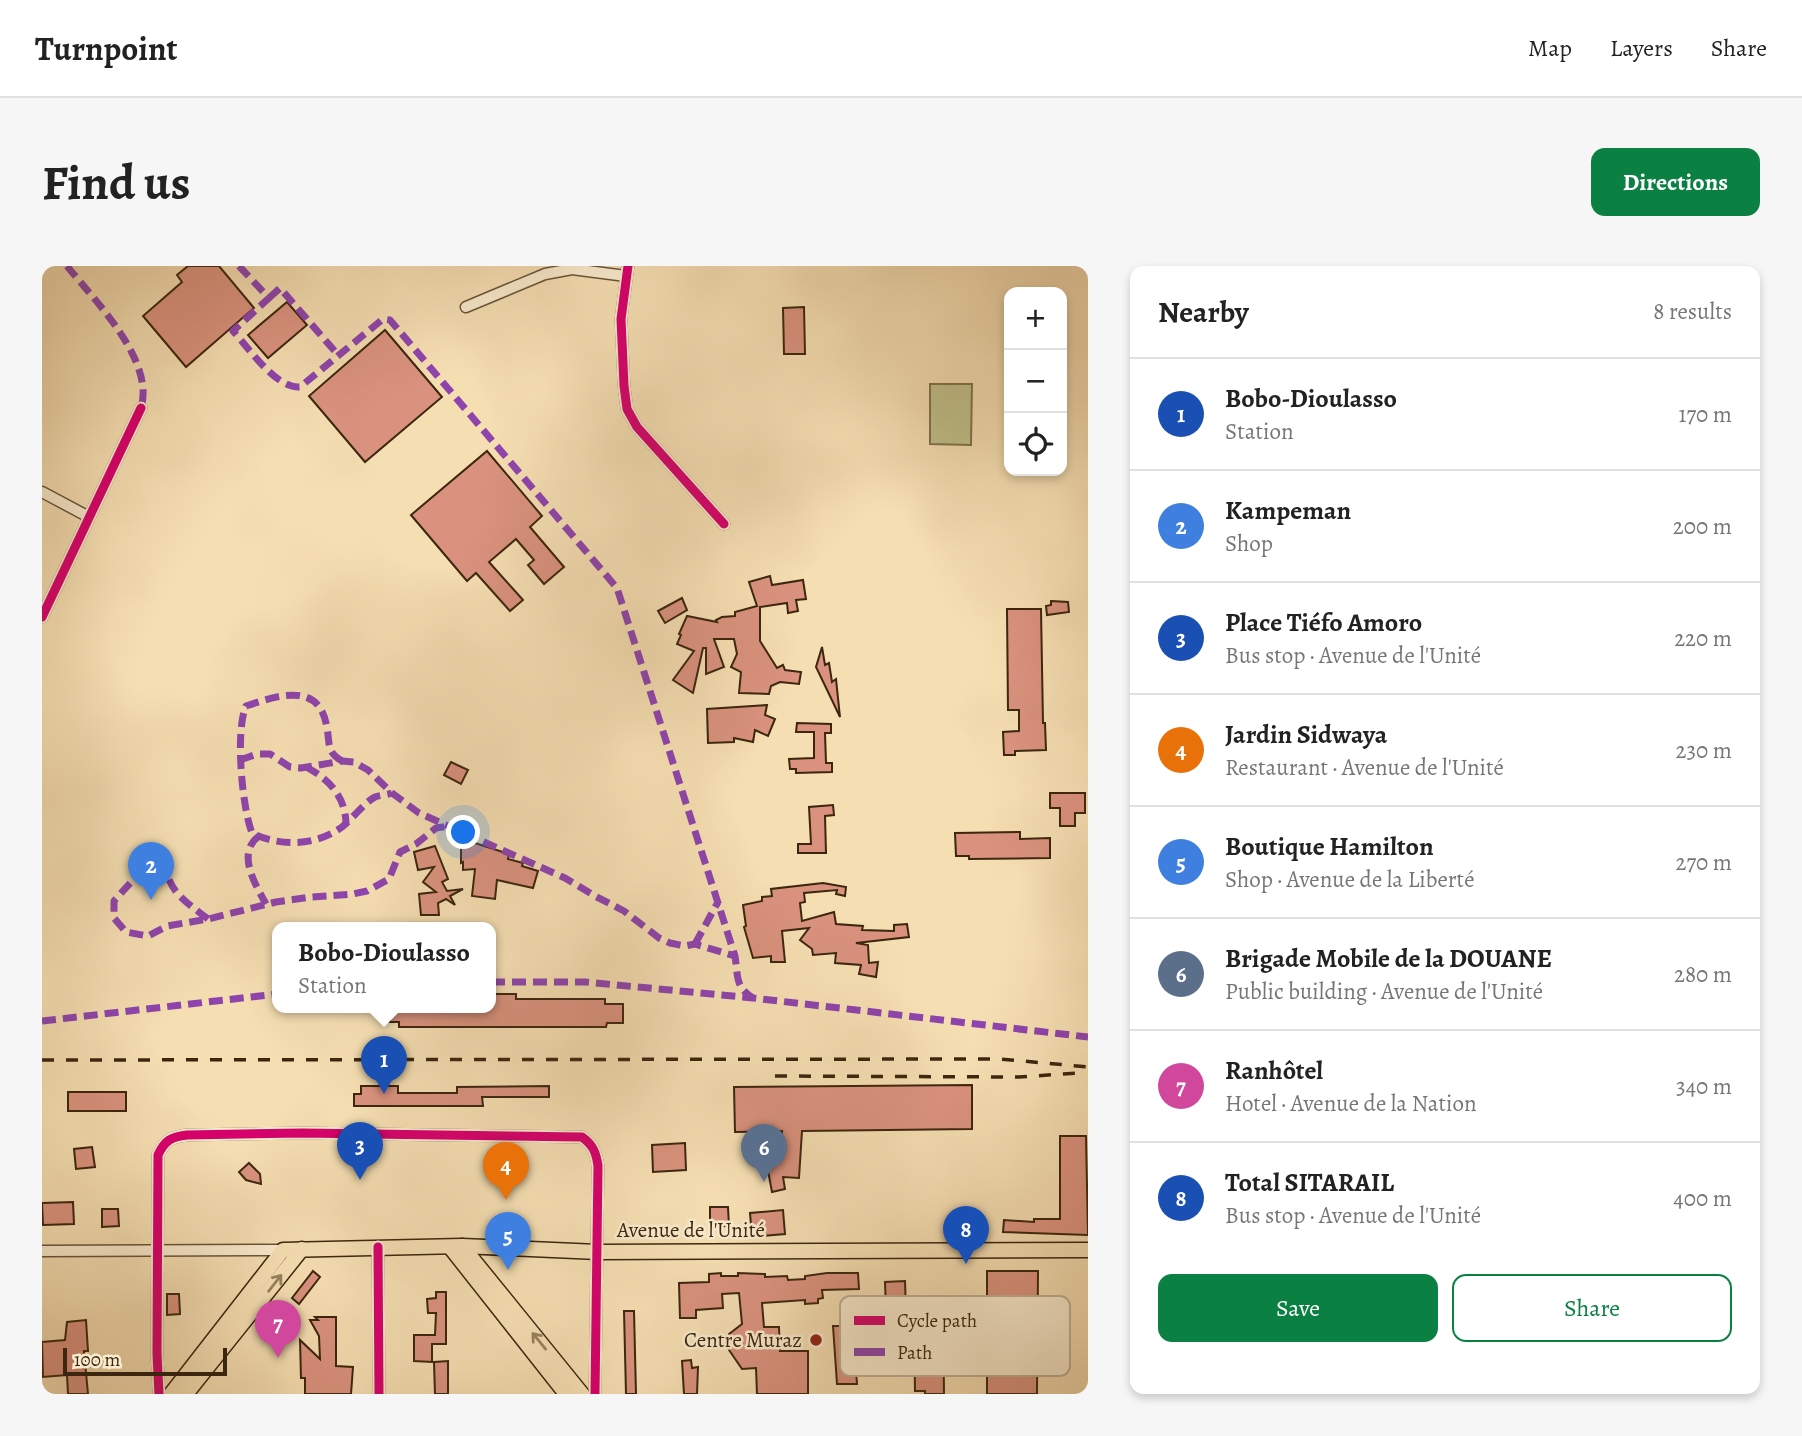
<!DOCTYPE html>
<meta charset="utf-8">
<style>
body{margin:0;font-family:Alegreya,serif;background:#f6f6f6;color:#222}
.controls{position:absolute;right:21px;top:21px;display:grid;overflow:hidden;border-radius:14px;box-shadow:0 4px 10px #0003}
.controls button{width:63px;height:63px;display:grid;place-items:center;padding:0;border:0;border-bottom:2px solid #e0e0e0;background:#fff;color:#222;font:35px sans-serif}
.scale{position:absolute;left:21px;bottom:18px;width:164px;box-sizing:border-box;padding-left:7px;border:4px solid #3c260f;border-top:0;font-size:19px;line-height:24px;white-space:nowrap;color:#3c260f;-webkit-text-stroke:5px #f8eacd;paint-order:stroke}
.you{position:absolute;left:422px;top:567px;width:24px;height:24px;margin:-18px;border:5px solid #fff;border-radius:50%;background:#1a73e8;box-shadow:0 0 0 10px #1a73e833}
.badge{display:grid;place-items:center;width:46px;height:46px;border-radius:50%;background:#0b8043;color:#fff;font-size:23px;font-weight:700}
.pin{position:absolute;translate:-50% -58px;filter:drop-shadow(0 2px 4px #0008)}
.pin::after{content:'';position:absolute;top:37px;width:24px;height:21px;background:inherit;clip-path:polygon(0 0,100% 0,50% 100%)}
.popup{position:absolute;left:230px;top:656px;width:224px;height:91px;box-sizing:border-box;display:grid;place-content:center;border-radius:14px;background:#fff;filter:drop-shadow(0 2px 5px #0005);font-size:23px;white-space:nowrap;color:#767676}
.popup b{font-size:26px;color:#222}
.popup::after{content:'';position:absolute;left:50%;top:100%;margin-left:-14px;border:14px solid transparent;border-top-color:#fff}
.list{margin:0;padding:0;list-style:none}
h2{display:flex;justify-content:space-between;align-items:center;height:91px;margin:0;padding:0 28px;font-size:30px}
h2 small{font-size:23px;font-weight:400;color:#767676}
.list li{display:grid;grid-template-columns:46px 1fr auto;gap:21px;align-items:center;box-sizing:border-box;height:112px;padding:0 28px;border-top:2px solid #e0e0e0}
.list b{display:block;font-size:26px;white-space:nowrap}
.list p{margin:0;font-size:23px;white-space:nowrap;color:#767676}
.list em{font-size:23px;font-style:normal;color:#767676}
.actions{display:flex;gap:14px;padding:21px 28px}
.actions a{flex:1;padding:16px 0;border:2px solid #0b8043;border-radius:14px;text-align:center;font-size:24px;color:#0b8043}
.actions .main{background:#0b8043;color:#fff}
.icon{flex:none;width:38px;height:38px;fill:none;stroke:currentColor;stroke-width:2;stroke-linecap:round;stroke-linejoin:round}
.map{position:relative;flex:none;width:1046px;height:1128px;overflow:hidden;border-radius:14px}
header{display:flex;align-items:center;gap:42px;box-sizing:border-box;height:98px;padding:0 35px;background:#fff;border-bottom:2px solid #e0e0e0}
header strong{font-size:33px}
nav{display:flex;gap:38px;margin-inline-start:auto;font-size:24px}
.intro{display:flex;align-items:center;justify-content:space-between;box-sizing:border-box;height:168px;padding:0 42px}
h1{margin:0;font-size:49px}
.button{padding:18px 32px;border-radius:14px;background:#0b8043;color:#fff;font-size:24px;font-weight:700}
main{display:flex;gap:42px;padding:0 42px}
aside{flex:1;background:#fff;border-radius:14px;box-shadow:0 4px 10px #0003}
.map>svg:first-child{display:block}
.green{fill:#c0c089;stroke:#7e734c;stroke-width:2}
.building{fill:#da927e;stroke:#3c260f;stroke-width:2}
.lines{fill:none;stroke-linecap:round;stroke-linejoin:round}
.minor-casing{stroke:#6a5438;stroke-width:13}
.major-casing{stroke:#3c260f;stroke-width:17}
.minor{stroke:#f8eacd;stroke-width:10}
.major{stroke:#f5deb2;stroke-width:14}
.rail{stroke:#3c260f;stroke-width:3.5;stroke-dasharray:12 12;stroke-linecap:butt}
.quiet{stroke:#8e44ad;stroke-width:7;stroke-dasharray:14 7;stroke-linecap:butt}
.cycleway-casing{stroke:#f8eacd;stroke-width:13}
.cycleway{stroke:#d6006c;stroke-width:9}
.oneway{stroke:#988260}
.poi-dot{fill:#8f2418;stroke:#f8eacd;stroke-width:2.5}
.labels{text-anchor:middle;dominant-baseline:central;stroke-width:5;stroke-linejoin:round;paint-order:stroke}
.street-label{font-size:21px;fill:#3c260f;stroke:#f8eacd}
.poi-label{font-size:21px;fill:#3c260f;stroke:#f8eacd;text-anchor:end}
.key{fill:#f8eacd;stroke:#c0af94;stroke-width:2}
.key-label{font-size:19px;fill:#3c260f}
</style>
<header>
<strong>Turnpoint</strong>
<nav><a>Map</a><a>Layers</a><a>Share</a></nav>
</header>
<div class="intro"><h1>Find us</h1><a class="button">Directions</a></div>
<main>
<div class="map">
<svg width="1046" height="1128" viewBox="0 0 1046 1128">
<rect width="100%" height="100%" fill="#f5deb2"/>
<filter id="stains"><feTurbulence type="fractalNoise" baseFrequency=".00286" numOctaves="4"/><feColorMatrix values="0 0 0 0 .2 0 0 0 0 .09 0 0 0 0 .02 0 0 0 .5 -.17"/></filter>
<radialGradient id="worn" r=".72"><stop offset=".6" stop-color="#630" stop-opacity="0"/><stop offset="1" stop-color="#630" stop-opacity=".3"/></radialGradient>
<path class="green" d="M888 118H930L929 179 888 178Z"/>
<g class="building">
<path d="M146 0H177L212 42 144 101 101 50 140 16 135 9Z"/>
<path d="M245 36 265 59 226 92 206 69Z"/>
<path d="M762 41 763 88H742L741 42Z"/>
<path d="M343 64 400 131 323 196 267 130Z"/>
<path d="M445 185 500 250 488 261 522 301 502 318 486 299 492 294 474 273 447 296 481 334 468 345 434 307 425 315 369 249Z"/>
<path d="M728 310 730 319 761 314 764 333 754 334 756 345 746 347 745 337 718 341V375L735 402 741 399 743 404 759 406 757 418 738 416 729 420 727 428 697 427 699 406 689 401 695 388 692 373H672L682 401 664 408V382H661L651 427 631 414 652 385 635 378 639 369 637 368 645 350 675 356 674 354 680 351 693 350V346L715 340 707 316Z"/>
<path d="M640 332 645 344 623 357 616 345Z"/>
<path d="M1009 335 1026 336 1027 346 1005 349 1004 340 1009 339Z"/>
<path d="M965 343H999L1001 457H1003L1004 484 973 485V489H962L961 466 977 465V444H966Z"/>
<path d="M780 381 783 399 787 397 790 416 794 413 798 451 774 401Z"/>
<path d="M725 439 723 449 733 453 726 470 713 464 711 476 692 472V476L666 477 665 443Z"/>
<path d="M755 457 789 458V467H783L784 497H790V506L754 507V503H748L747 493 772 492V466H754Z"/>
<path d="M409 496 426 504 419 518 402 509Z"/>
<path d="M1008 527H1043V547H1033V560H1018V542H1008Z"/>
<path d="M791 539 792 549 783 550 784 587H756V578H769L767 541Z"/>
<path d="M978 566V573L1008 572V592L927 593V590H914L913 567Z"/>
<path d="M419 577H433L467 588 466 593 481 597 480 600 496 605 491 622 455 614 453 633 430 630 433 603 421 604V596L419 597Z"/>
<path d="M393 580 406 613 400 616 405 625 421 623 408 630 413 639 404 633 396 637 397 649H379L377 628 394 626 381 616 392 601 376 604 372 586Z"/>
<path d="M781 617 804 621 803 630 794 628 795 624 762 627 763 636 758 637 760 655 792 646 794 658 821 660 820 664 852 665V659L865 658 867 671 814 677 826 679 827 697 836 696 834 711 817 708 819 699 793 697 794 687 771 689 770 683 758 674 767 662 740 665 743 696H729V690L711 692 702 661 704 660 701 639 720 635V631L730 630 729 623Z"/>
<path d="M449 728H474V733H563V738H581V757H565L564 761H357V756H348V742H449Z"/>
<path d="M930 819V863L760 865 757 912 741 911 743 923 730 926 724 894 738 891 740 865 693 866 692 821Z"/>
<path d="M319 820H356V827H415V821L507 820V831H440L441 840H312V828H319Z"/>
<rect x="26" y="826" width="58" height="19"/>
<path d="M1018 870H1044L1046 969 961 966 962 954 992 956V953H1018Z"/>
<path d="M643 877 644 904 611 906 610 879Z"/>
<path d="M50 881 53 901 34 903 32 883Z"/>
<path d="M207 897 218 908 219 918 204 914 197 906Z"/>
<path d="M31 936 32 958 1 959 0 937Z"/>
<path d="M668 941H686L687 960 668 961Z"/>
<path d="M60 943H76L77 960 60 961Z"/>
<path d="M741 944 743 968 710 971 708 947Z"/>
<path d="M271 1005 278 1011 257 1038 250 1032Z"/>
<path d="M945 1005H996L995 1128H945Z"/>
<path d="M679 1007V1010H696V1007L723 1008V1011L745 1010 746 1014 763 1013V1010L785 1007H816L817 1023 780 1024 781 1032 776 1033V1037L763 1038V1034L720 1037 722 1061H737L738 1085H766V1128H715L714 1102 700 1103 687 1084 686 1077 689 1074 687 1068 700 1058 697 1027 680 1028 681 1042 654 1044V1052H638L637 1017 667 1016V1008Z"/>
<path d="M863 1015 864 1045 844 1046 843 1016Z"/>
<path d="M394 1026H404V1078H390V1096L372 1095V1069H393L394 1047H386L385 1033 394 1032Z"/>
<path d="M125 1028H137L138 1048 125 1049Z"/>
<path d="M882 1036H901L902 1128H883V1125H873L872 1051H883Z"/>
<path d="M582 1045H592L594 1128H584Z"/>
<path d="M273 1051H294V1100L311 1101 309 1128H263V1112H259L258 1074 278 1093 277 1070 268 1054H276Z"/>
<path d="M44 1054 46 1085H42L46 1128H26L25 1109 1 1111 0 1076 23 1074 25 1056Z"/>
<path d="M791 1060H811L815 1118H795Z"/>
<path d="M649 1094 650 1102 656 1101 655 1128H642L640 1095Z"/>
<path d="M406 1095V1128H393L392 1096Z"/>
</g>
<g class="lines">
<defs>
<g id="minor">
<path d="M586 0 579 53 582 120 585 143 595 161 682 258"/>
<path d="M424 41 503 8 530 3 584 10"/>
<path d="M0 226 47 251"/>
<path d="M0 351 99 142"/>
<path d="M336 981 337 1128"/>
<path d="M0 985 241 984"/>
<path d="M117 1128 115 1088 116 889C123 874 129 871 145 869L260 867 540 871C551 879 554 886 556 900L553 1128"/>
</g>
<g id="major">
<path d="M420 980 540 1128"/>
<path d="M408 981 524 1128"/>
<path d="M129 1128 241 984 420 980 556 986 1046 984"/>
<path d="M144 1128 260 983"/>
</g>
</defs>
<use href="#minor" class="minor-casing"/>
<use href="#major" class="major-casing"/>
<use href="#minor" class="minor"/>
<use href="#major" class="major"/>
<g class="rail">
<path d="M0 794 958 793 1046 801"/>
<path d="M733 810 977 811 1036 807"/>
</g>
<g class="quiet">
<path d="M25 0C53 35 113 94 99 142"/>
<path d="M197 0 227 32 191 65C207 82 234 123 258 121L341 53 348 54 575 322 693 690C696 710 693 721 711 732"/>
<path d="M227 32 238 22 297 90"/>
<path d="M198 494 215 488H228L248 501 259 502 300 495 312 496 326 504 350 527 377 547 523 612 553 630 582 645 617 672 628 677 643 680 653 678 693 690"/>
<path d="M300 495C284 486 288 477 285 462 278 415 237 429 204 440 193 465 200 541 210 567 237 581 275 580 300 561 310 553 323 536 333 531 338 529 345 529 350 527"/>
<path d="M264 501C287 513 303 530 304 557"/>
<path d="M217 570C194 587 213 618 224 638"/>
<path d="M166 653C156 645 145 638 136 628 120 610 132 600 99 605L72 635V652L84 666 106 670 125 660 166 653 234 636 269 631 311 628 325 625 347 613 358 586 374 578 394 562 408 560"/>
<path d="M653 678 676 636"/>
<path d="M449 716H543L711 732 1046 771"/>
<path d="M0 755 235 728"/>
</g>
<defs>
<g id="cycleway">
<path d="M586 0 579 53 582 120 585 143 595 161 682 258"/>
<path d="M0 351 99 142"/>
<path d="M336 981 337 1128"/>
<path d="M117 1128 115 1088 116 889C123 874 129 871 145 869L260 867 540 871C551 879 554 886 556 900L553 1128"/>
</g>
</defs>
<use href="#cycleway" class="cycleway-casing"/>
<use href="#cycleway" class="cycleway"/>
</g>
<defs><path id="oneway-shaft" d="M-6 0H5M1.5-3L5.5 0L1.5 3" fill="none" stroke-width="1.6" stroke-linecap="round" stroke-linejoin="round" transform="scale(1.75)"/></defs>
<g class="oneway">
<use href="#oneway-shaft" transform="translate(233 1017) rotate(-52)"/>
<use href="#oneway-shaft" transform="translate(497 1075) rotate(-129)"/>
</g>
<circle class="poi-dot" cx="774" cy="1074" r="7"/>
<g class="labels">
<g class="street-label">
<text x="649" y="964">Avenue de l'Unité</text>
</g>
<g class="poi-label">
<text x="760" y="1074">Centre Muraz</text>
</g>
</g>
<rect x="798" y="1030" width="230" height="80" rx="10" class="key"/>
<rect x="812" y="1050" width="31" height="9" fill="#d6006c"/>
<rect x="812" y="1082" width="31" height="8" fill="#8e44ad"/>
<g class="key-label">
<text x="855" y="1061">Cycle path</text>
<text x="855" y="1093">Path</text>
</g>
<rect width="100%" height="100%" filter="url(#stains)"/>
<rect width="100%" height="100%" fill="url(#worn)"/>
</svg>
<div class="controls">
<button>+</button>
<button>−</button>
<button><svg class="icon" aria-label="locate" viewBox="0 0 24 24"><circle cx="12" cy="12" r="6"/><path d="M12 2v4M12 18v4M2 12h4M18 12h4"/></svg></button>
</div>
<div class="scale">100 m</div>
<div class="you"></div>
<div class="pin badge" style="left:342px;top:828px;background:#1a4fb4">1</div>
<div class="popup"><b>Bobo-Dioulasso</b>Station</div>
<div class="pin badge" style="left:109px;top:634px;background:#3f7fe0">2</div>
<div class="pin badge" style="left:318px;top:914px;background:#1a4fb4">3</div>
<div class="pin badge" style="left:464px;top:934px;background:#e8710a">4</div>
<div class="pin badge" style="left:466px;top:1004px;background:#3f7fe0">5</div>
<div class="pin badge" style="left:722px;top:916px;background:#5c6f8a">6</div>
<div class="pin badge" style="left:236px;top:1092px;background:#d1479c">7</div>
<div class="pin badge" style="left:924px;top:998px;background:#1a4fb4">8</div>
</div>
<aside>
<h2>Nearby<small>8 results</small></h2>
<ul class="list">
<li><span class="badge" style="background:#1a4fb4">1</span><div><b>Bobo-Dioulasso</b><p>Station</p></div><em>170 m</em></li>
<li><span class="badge" style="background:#3f7fe0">2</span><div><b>Kampeman</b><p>Shop</p></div><em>200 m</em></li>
<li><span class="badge" style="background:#1a4fb4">3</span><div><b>Place Tiéfo Amoro</b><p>Bus stop · Avenue de l'Unité</p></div><em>220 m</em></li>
<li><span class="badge" style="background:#e8710a">4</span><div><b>Jardin Sidwaya</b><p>Restaurant · Avenue de l'Unité</p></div><em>230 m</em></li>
<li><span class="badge" style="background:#3f7fe0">5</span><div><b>Boutique Hamilton</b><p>Shop · Avenue de la Liberté</p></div><em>270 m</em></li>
<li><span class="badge" style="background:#5c6f8a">6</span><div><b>Brigade Mobile de la DOUANE</b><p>Public building · Avenue de l'Unité</p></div><em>280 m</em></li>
<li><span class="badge" style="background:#d1479c">7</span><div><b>Ranhôtel</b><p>Hotel · Avenue de la Nation</p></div><em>340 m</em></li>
<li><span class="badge" style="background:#1a4fb4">8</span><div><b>Total SITARAIL</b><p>Bus stop · Avenue de l'Unité</p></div><em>400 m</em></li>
</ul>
<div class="actions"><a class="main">Save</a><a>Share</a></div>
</aside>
</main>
